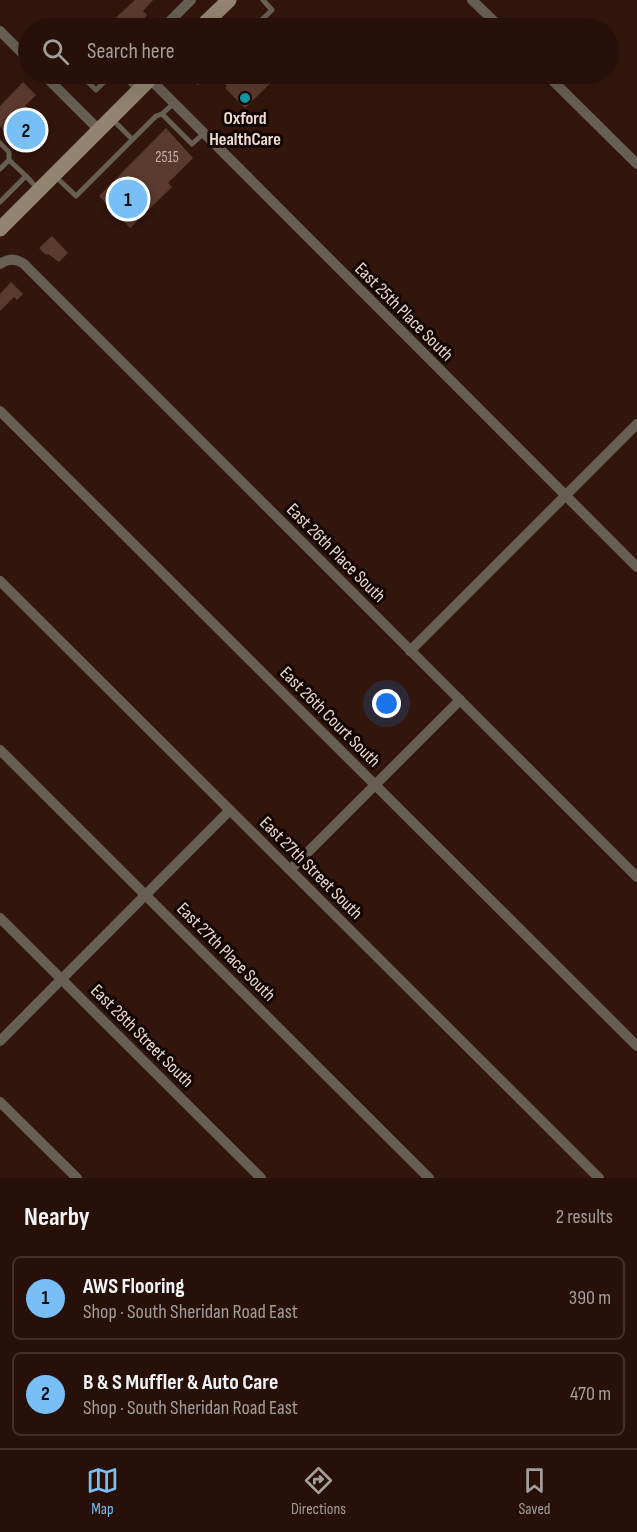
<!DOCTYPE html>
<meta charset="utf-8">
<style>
body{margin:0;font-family:"Sofia Sans Condensed",sans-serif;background:#2e1912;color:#f1f3f6}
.you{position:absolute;left:387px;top:704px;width:21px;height:21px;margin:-15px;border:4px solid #fff;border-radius:50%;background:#1a73e8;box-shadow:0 0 0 9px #1a73e833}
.badge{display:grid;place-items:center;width:39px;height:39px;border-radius:50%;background:#78bff7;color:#111;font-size:20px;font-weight:700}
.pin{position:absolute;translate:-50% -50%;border:3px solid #fff;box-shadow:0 2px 6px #0006}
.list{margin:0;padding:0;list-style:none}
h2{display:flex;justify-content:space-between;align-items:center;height:78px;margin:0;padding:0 24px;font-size:26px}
h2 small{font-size:20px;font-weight:400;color:#a49d9c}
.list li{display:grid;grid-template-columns:39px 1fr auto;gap:18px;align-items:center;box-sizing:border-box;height:84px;margin:0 12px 12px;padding:0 12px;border:2px solid #423029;border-radius:9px}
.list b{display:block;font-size:22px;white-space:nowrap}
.list p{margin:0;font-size:20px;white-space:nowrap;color:#a49d9c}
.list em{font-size:20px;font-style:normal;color:#a49d9c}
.icon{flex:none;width:33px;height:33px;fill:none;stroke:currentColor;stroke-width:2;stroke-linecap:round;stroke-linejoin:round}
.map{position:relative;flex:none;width:637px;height:1178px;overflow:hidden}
.search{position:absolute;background:#261008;box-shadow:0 6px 24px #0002;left:18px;right:18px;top:18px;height:66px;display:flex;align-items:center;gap:15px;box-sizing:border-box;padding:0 21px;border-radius:33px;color:#a49d9c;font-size:22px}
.sheet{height:270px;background:#261008}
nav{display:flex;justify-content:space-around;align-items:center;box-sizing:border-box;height:84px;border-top:2px solid #423029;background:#261008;font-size:16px;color:#a49d9c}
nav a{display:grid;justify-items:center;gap:3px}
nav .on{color:#78bff7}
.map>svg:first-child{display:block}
.building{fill:#5a3a2e}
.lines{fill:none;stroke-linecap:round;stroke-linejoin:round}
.service{stroke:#685f53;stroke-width:5}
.minor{stroke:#685f53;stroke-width:10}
.secondary{stroke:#928470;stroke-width:15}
.culture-dot{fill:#0f9aa8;stroke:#120603;stroke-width:2}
.labels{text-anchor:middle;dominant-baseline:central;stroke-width:6;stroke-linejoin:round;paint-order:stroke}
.number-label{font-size:15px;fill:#c8b0a8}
.poi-label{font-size:18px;font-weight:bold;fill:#edd8d1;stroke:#120603}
.street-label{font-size:18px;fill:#edd8d1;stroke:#120603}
</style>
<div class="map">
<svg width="637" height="1178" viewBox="0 0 637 1178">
<rect width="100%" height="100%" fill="#33160b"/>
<g class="building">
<path d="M135 0H153L143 11 147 15 140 23 135 18 123 28H105Z"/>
<path d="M230 74H280L245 108 225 88 227 86 222 81Z"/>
<path d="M23 82 36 95 25 106 45 127 22 150 0 126V106Z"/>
<path d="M166 128 193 158 168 183 172 187 130 228 99 196Z"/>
<path d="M52 236 68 253 59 262 48 254 46 255 39 248Z"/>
<path d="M11 282 23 294 17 300 14 297 0 311V294Z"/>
</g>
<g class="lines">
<g class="service">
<path d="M253 28 272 10 263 0"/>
<path d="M80 74 96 90 112 74"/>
<path d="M121 74 137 90"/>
<path d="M190 74 198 82 207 74"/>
<path d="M162 114 192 144 203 134"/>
<path d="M112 119 132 139"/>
<path d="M0 143 9 152V160"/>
<path d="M0 169 9 160 26 176 0 202"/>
<path d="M26 176 38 189"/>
<path d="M55 176 76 196 156 116 162 114 173 104"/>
</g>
<g class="minor">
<path d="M472 0 501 28"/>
<path d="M163 28 191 0"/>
<path d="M0 31 28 59"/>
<path d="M43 74 99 130"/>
<path d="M546 74 637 164"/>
<path d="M150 79 637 567"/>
<path d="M0 264C8 258 16 258 24 264L637 877"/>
<path d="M0 411 637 1046"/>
<path d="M0 581 599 1178"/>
<path d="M410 651 637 424"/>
<path d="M0 750 429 1178"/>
<path d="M290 870 460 700"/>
<path d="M0 918 261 1178"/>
<path d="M0 1041 230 810"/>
<path d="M0 1102 77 1178"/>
</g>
<g class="secondary">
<path d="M200 28 229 0"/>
<path d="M0 229 155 74"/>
</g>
</g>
<circle class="culture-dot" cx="245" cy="98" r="6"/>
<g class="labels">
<g class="number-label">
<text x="167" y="157">2515</text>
</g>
<g class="poi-label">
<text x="245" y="118">Oxford<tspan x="245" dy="21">HealthCare</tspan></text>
</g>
<g class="street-label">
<text transform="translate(404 312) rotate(45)">East 25th Place South</text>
<text transform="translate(336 553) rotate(45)">East 26th Place South</text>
<text transform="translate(330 717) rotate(45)">East 26th Court South</text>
<text transform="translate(311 868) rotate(45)">East 27th Street South</text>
<text transform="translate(226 952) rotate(45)">East 27th Place South</text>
<text transform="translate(142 1036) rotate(45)">East 28th Street South</text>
</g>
</g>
</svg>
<div class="you"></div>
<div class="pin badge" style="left:128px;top:199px">1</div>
<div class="pin badge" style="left:26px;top:130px">2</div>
<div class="search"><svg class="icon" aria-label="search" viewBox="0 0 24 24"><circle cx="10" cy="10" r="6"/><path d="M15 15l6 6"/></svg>Search here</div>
</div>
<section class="sheet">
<h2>Nearby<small>2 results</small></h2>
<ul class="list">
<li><span class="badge">1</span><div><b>AWS Flooring</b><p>Shop · South Sheridan Road East</p></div><em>390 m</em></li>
<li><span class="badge">2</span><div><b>B &amp; S Muffler &amp; Auto Care</b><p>Shop · South Sheridan Road East</p></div><em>470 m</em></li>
</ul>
</section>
<nav>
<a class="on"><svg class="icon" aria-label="map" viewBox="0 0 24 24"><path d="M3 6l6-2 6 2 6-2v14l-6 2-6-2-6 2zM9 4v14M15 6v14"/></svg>Map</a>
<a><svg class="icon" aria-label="directions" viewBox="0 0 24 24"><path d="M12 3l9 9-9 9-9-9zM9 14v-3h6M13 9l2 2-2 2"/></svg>Directions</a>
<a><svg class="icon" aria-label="saved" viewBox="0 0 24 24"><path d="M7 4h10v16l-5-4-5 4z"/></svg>Saved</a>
</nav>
